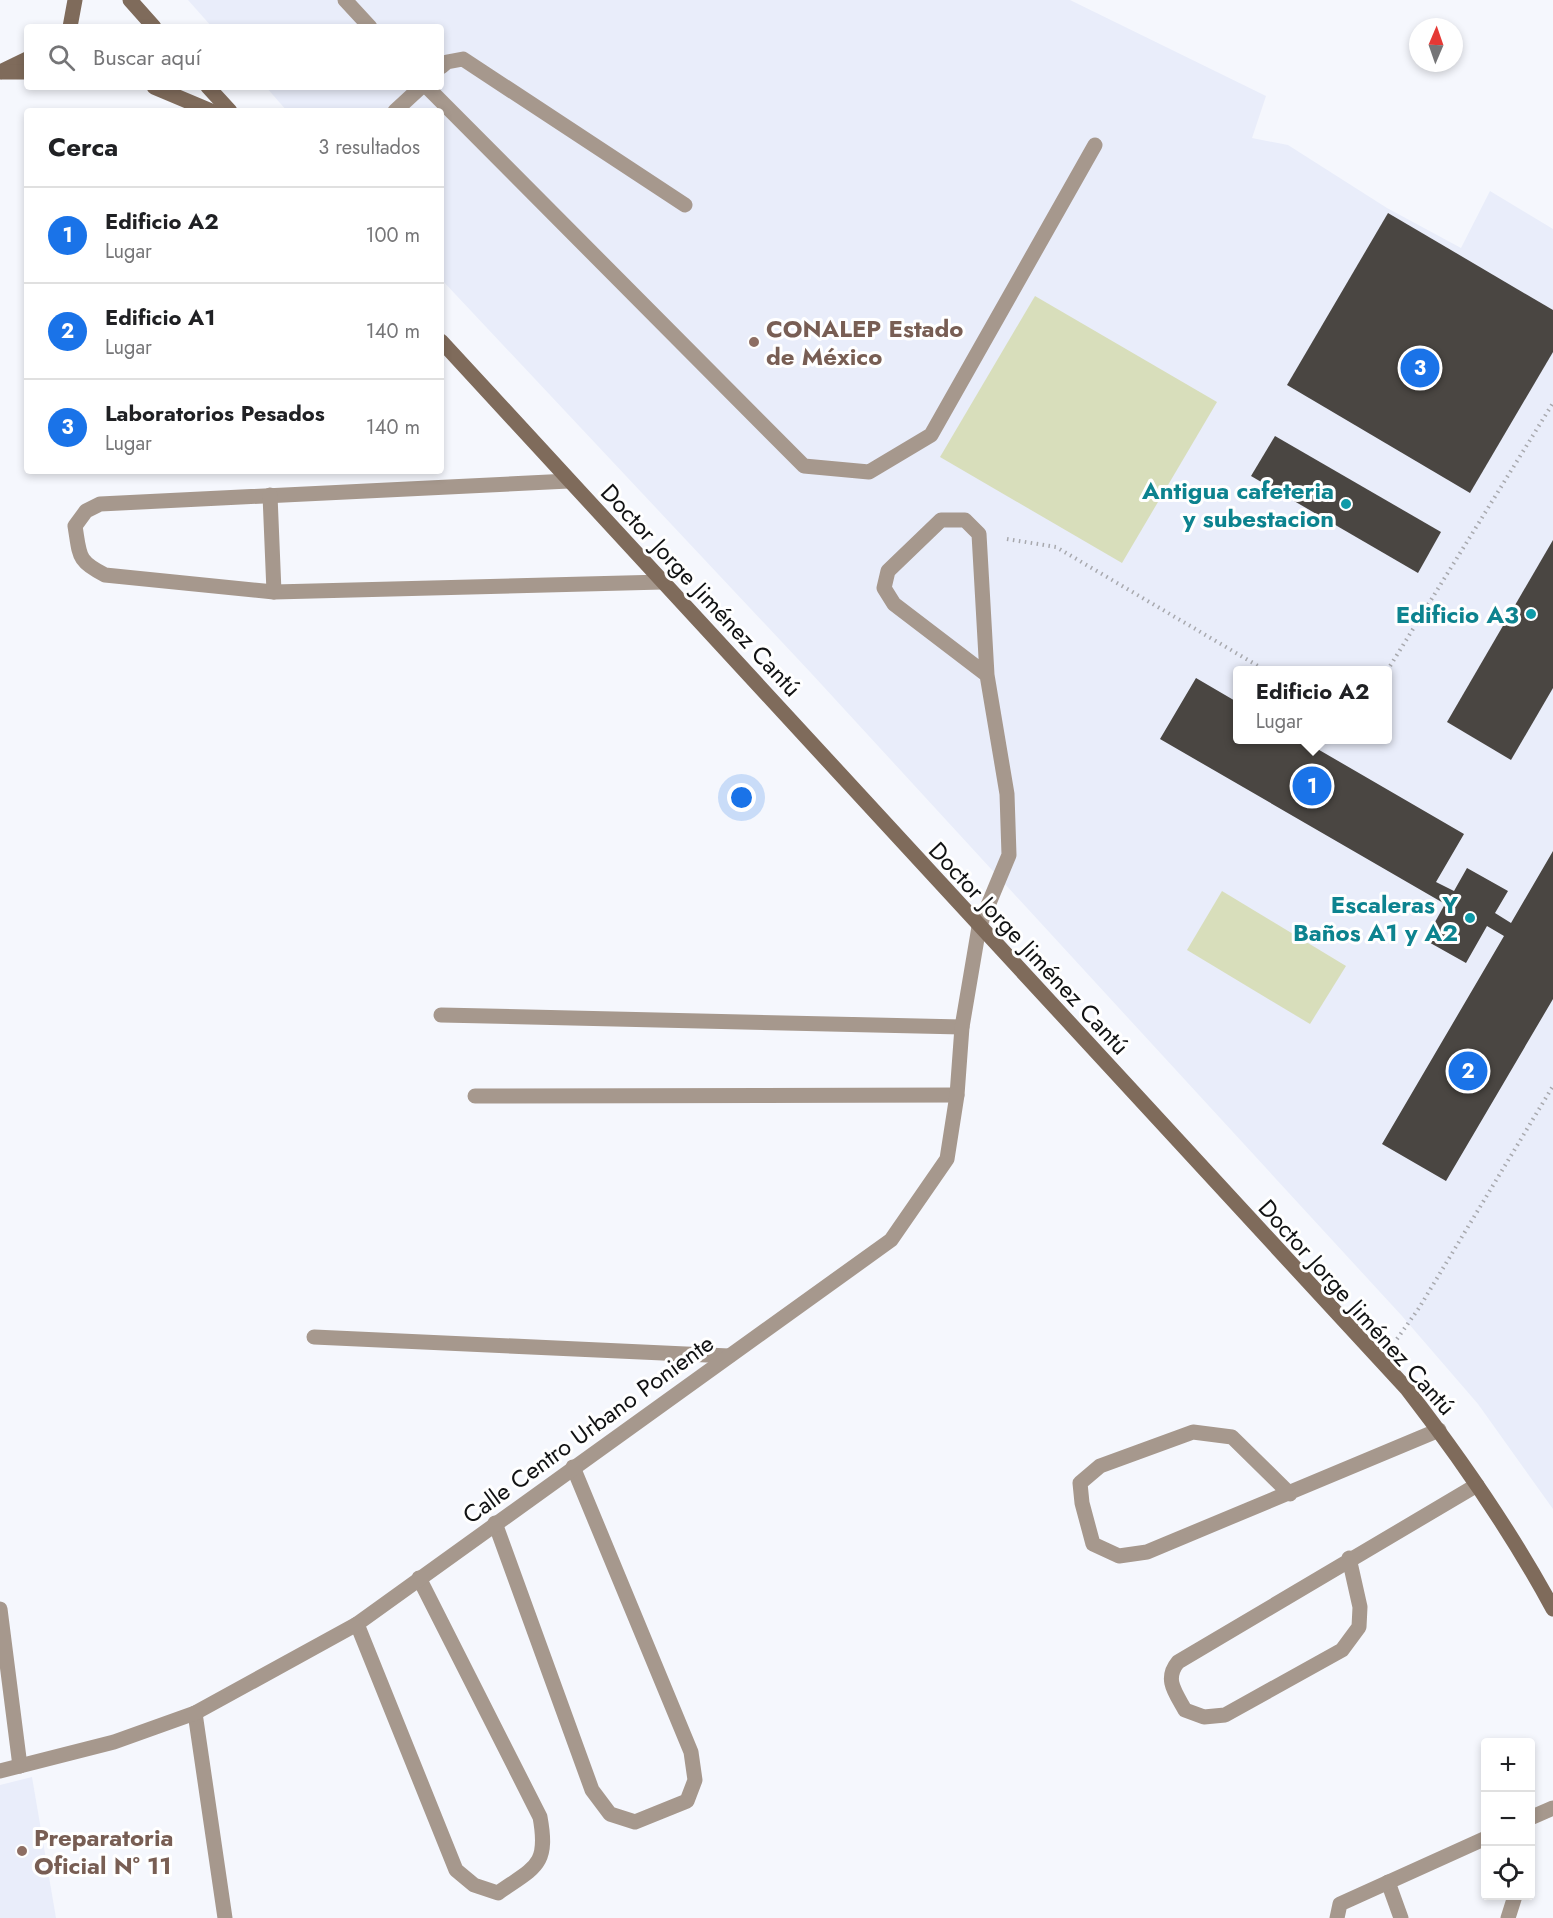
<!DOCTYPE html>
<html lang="es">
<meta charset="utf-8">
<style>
body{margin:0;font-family:Jost,sans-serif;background:#f2f2f2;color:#202124}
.controls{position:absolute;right:18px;bottom:18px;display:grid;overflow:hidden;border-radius:6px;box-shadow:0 3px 9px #0003}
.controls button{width:54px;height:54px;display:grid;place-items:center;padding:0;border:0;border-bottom:2px solid #e0e0e0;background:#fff;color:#202124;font:30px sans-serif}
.compass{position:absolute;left:1409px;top:18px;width:54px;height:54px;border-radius:50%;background:#fff;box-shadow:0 3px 9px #0003;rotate:2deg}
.you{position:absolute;left:742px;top:798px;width:21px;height:21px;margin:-15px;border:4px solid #fff;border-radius:50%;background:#1a73e8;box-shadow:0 0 0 9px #1a73e833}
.badge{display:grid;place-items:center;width:39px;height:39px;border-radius:50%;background:#1a73e8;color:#fff;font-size:20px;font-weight:700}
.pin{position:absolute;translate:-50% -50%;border:3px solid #fff;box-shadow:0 2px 6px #0006}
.popup{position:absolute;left:1233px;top:666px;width:159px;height:78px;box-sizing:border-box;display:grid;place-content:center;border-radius:6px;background:#fff;filter:drop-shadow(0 2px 4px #0005);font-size:20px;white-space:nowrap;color:#757577}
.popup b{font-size:22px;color:#202124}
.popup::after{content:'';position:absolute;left:50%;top:100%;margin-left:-12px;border:12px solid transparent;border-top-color:#fff}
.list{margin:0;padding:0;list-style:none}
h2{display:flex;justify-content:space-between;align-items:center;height:78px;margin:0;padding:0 24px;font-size:26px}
h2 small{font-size:20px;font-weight:400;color:#757577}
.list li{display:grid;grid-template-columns:39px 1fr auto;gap:18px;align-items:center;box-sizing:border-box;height:96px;padding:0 24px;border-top:2px solid #e0e0e0}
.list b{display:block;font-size:22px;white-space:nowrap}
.list p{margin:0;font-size:20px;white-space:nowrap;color:#757577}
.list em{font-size:20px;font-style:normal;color:#757577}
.icon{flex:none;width:33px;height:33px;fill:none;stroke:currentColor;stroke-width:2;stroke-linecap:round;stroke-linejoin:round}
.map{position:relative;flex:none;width:1553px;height:1918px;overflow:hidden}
.search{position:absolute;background:#fff;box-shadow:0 3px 9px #0003;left:24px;top:24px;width:420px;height:66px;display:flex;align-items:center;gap:15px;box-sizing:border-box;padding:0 21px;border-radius:6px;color:#757577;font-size:22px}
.panel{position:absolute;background:#fff;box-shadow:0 3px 9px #0003;left:24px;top:108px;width:420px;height:366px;border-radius:6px}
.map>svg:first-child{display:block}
.built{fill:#e9edfa;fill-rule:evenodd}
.green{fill:#d8debb}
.building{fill:#4a4642}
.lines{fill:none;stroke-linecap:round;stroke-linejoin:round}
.path{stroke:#a8a9ae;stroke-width:4;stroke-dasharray:1.5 4.5;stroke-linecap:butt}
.lane{stroke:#a6988d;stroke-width:15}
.street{stroke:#a6988d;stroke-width:15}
.secondary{stroke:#7f6b5b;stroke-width:15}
.education-dot{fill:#8d6e63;stroke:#fff;stroke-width:2}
.culture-dot{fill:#0f9aa8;stroke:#fff;stroke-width:2}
.labels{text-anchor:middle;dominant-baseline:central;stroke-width:6;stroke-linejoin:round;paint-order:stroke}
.education-label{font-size:24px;font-weight:bold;fill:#785e54;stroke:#fff;text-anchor:start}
.culture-label{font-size:24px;font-weight:bold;fill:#0d838f;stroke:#fff;text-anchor:end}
.street-label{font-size:24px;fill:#111213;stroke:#fff}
</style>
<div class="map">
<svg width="1553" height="1918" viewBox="0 0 1553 1918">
<rect width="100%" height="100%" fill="#f5f7fd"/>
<g class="built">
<path d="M188 0H1070L1266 96 1252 138 1288 145 1387 208 1461 248 1490 191 1553 229V1509L1478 1404 1402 1316 811 673 441 279V111H287L266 87H441V27H212ZM1237 670H1387V740H1237Z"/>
<path d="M32 1777 56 1918H0V1785Z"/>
</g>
<g class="green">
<path d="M1035 296 1217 402 1122 563 940 457Z"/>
<path d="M1222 891 1346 966 1310 1024 1187 950Z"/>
</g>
<g class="building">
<path d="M1388 213 1553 310V352L1470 493 1287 385Z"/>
<path d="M1275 436 1441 532 1418 573 1251 476Z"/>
<path d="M1553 540V688L1511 760 1447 722Z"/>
<path d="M1196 678 1237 702V740H1302L1464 834 1436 882 1454 891 1467 868 1508 891 1495 913 1511 923 1553 851V999L1446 1181 1382 1144 1504 936 1487 926 1466 963 1425 940 1445 904 1160 739Z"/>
</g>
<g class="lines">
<g class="path">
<path d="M1007 539 1056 547 1265 670"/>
<path d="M1387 671 1553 403"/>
<path d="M1397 1339 1419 1308 1553 1086"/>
</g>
<g class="lane">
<path d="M345 0 370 27"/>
<path d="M441 67 447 62 463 59 685 205"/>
<path d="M427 87 804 466 869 472 931 435 1095 145"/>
<path d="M395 111 421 87"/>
<path d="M569 481 100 504 86 511 75 526C80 556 77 561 105 575L274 592 663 582"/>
<path d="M270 495 274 592"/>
<path d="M979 927 1009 855 1007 794 987 675 979 534 965 520H941L888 571 884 588 894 604 987 675"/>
<path d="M195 1713 225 1918"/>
</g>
<g class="street">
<path d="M441 1015 962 1027"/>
<path d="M475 1096 957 1095"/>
<path d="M314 1337 729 1356"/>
<path d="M1290 1494 1232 1437 1193 1432 1100 1466 1080 1483 1082 1503 1093 1544 1119 1556 1147 1552 1439 1430"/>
<path d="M495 1523 592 1790 610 1814 635 1822 687 1801 695 1780 691 1752 573 1467"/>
<path d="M1349 1558 1360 1607 1359 1627 1342 1650 1225 1715 1204 1717 1185 1710C1175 1692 1164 1679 1178 1662L1477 1485"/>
<path d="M0 1609 20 1766"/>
<path d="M357 1624 456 1870 474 1885 498 1893C535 1867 549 1866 540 1817L419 1578"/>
<path d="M0 1771 114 1742 195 1713 357 1624 891 1240 947 1159 957 1095 962 1027 979 927"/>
<path d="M1530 1818 1553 1808"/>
<path d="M1388 1882 1401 1918"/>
<path d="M1337 1918 1340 1904 1486 1838"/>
<path d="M1508 1918 1515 1896"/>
</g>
<g class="secondary">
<path d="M130 0 154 27"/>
<path d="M70 27 75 0"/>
<path d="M0 72 27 59"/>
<path d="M3 72H27"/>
<path d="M154 87 211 111"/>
<path d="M208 87 230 111"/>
<path d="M441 341 1407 1389C1461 1459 1511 1531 1553 1609"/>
</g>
</g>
<g class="education-dot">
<circle cx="754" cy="342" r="6"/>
<circle cx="22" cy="1851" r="6"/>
</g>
<g class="culture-dot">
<circle cx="1346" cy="504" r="6"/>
<circle cx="1531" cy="614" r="6"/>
<circle cx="1470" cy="918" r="6"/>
</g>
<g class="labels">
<g class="education-label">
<text x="766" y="328">CONALEP Estado<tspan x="766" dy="28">de México</tspan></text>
<text x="34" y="1837">Preparatoria<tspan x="34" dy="28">Oficial N° 11</tspan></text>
</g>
<g class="culture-label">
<text x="1334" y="490">Antigua cafeteria<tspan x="1334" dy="28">y subestacion</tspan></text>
<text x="1519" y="614">Edificio A3</text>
<text x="1458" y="904">Escaleras Y<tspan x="1458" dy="28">Baños A1 y A2</tspan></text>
</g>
<g class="street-label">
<text transform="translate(701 590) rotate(47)">Doctor Jorge Jiménez Cantú</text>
<text transform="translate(1029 948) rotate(47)">Doctor Jorge Jiménez Cantú</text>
<text transform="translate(1357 1307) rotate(48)">Doctor Jorge Jiménez Cantú</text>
<text transform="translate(588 1429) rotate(-36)">Calle Centro Urbano Poniente</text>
</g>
</g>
</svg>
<div class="controls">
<button>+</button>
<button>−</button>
<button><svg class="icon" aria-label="locate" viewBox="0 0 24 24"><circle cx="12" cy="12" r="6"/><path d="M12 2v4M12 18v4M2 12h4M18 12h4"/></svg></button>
</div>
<svg class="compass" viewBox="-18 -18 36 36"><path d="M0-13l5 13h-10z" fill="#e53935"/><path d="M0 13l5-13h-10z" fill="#757577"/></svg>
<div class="you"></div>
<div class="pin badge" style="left:1312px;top:786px">1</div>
<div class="popup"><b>Edificio A2</b>Lugar</div>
<div class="pin badge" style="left:1468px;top:1071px">2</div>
<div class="pin badge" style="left:1420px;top:368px">3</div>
<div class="search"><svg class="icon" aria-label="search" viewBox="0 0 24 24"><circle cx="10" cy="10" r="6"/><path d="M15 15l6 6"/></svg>Buscar aquí</div>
<section class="panel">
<h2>Cerca<small>3 resultados</small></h2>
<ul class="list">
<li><span class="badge">1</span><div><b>Edificio A2</b><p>Lugar</p></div><em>100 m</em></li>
<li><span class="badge">2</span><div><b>Edificio A1</b><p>Lugar</p></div><em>140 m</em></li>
<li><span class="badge">3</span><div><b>Laboratorios Pesados</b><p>Lugar</p></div><em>140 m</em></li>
</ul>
</section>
</div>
